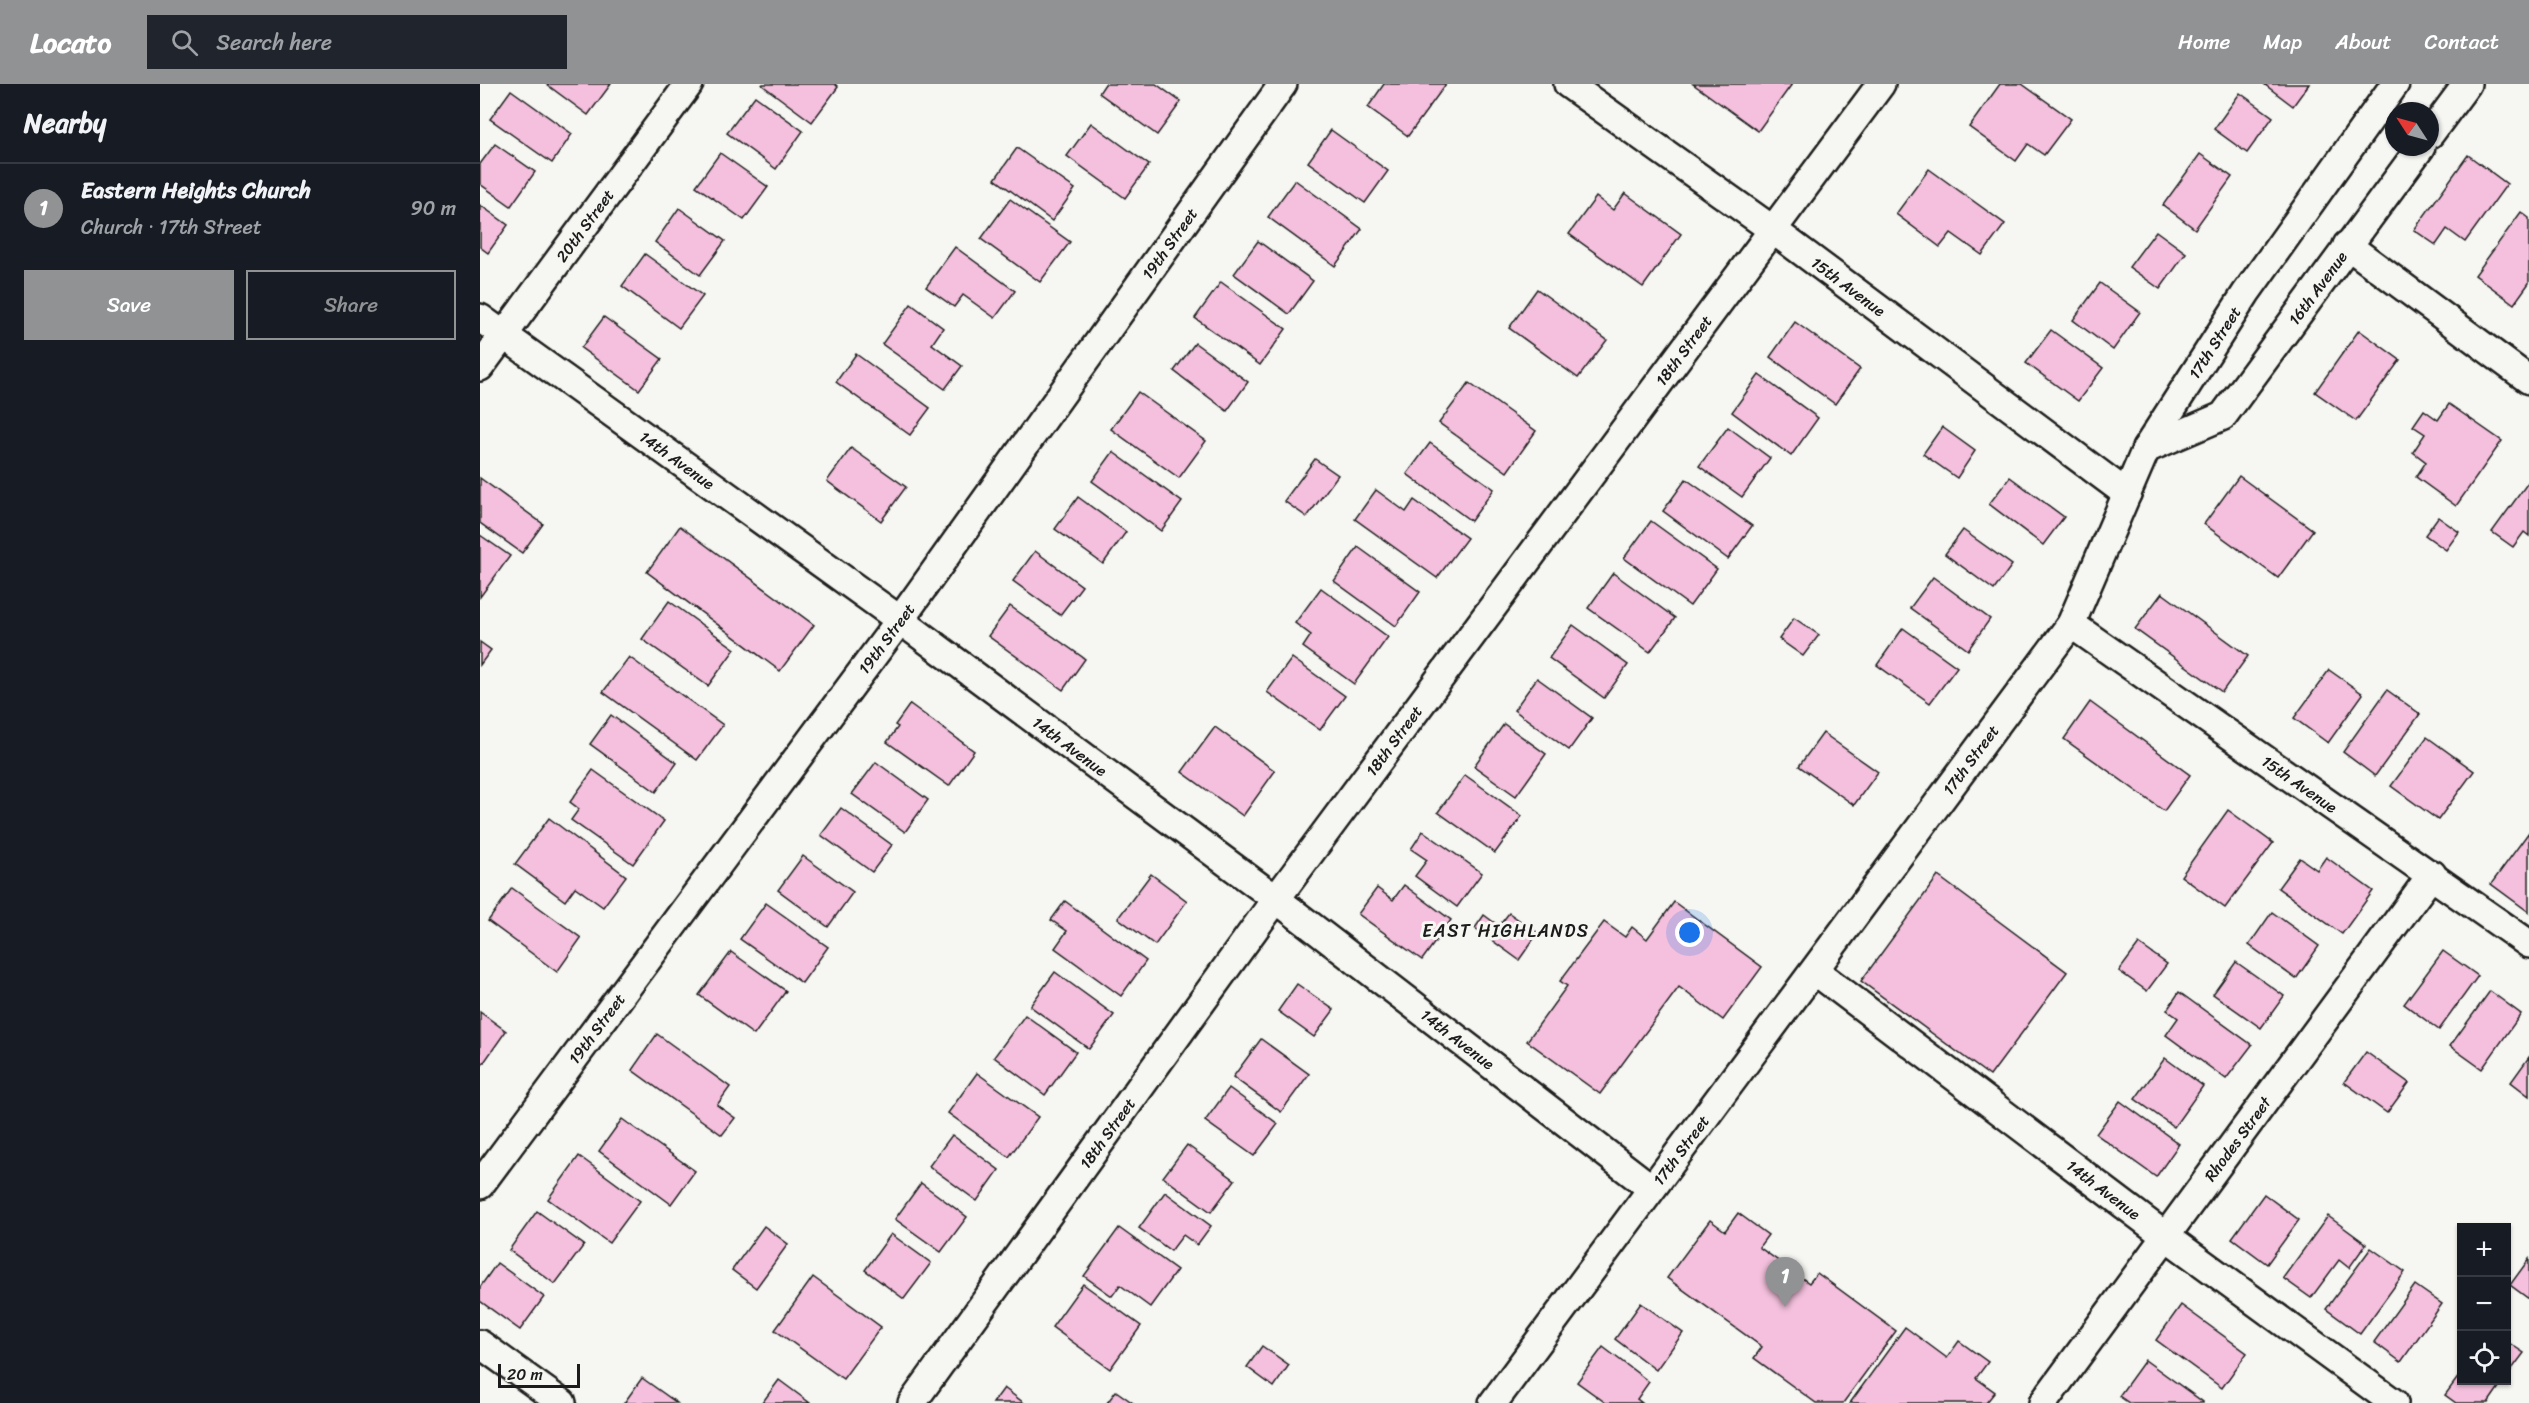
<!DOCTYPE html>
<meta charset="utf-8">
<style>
body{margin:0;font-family:Sriracha,sans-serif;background:#20242c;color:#f1f3f6}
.controls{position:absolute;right:18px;bottom:18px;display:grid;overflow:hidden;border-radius:0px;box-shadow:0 2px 4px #0004}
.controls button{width:54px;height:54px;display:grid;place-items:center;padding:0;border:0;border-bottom:2px solid #363941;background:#171b24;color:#f1f3f6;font:30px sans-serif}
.compass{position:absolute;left:1905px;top:18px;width:54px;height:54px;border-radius:50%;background:#171b24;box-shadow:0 2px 4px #0004;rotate:306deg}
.scale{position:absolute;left:18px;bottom:15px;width:82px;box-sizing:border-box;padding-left:6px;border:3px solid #1c1c1c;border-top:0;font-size:16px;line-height:21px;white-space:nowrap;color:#1c1c1c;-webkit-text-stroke:4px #f6f6f2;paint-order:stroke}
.you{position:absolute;left:1210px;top:849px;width:21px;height:21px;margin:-15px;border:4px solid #fff;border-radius:50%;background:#1a73e8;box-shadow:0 0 0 9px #1a73e833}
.badge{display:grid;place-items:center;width:39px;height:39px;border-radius:50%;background:#919294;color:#fff;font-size:20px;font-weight:700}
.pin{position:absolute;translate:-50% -50px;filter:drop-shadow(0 2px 3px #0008)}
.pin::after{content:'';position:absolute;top:32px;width:21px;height:18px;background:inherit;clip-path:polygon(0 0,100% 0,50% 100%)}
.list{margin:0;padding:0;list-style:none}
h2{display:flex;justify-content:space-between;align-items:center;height:78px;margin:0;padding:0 24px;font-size:26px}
h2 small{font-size:20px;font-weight:400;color:#9ea1a6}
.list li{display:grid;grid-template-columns:39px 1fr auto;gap:18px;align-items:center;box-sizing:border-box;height:90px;padding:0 24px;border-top:2px solid #363941}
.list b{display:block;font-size:22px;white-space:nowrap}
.list p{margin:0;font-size:20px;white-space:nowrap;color:#9ea1a6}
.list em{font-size:20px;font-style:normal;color:#9ea1a6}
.actions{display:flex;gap:12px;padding:18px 24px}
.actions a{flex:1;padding:14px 0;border:2px solid #919294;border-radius:0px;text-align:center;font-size:21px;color:#919294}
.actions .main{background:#919294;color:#fff}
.icon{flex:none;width:33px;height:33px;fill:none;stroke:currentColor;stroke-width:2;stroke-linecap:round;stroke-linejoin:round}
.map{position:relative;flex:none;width:2049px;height:1319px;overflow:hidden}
header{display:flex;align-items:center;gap:36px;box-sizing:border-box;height:84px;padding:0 30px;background:#919294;color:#fff}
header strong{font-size:28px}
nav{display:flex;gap:33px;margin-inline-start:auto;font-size:21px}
.search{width:420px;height:54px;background:#20242c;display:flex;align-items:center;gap:15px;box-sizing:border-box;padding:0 21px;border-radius:0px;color:#9ea1a6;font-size:22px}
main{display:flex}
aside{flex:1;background:#171b24}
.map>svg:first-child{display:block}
.building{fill:#f4c0dd;stroke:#1c1c1c;stroke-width:1.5}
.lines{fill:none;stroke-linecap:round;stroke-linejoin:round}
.minor-casing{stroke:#1c1c1c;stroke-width:32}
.minor{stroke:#f6f6f2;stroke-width:27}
.labels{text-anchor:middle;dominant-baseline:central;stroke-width:6;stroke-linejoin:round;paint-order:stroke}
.street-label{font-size:16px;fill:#1c1c1c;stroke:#f6f6f2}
.neighbourhood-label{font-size:18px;letter-spacing:1.5px;fill:#1c1c1c;stroke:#f6f6f2}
</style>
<header>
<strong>Locato</strong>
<div class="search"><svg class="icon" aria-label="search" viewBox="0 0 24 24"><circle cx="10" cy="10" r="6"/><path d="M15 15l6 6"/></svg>Search here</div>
<nav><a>Home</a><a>Map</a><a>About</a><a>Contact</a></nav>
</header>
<main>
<aside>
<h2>Nearby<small></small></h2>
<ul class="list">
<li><span class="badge">1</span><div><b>Eastern Heights Church</b><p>Church · 17th Street</p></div><em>90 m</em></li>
</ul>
<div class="actions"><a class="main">Save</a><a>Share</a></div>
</aside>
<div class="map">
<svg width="2049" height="1319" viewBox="0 0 2049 1319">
<rect width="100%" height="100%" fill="#f6f6f2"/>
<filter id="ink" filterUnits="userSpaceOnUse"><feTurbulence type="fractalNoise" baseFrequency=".0167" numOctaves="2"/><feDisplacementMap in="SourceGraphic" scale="12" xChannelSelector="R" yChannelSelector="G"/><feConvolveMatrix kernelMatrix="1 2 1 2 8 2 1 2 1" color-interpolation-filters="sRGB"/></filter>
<g filter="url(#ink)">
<g class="building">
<path d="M66 0H131L108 31Z"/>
<path d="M283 0H355L358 3 332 38 282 1Z"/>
<path d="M625 0H676L701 18 677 51 619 9Z"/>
<path d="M904 0H966L928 52 888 23Z"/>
<path d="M1213 0H1312L1278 47Z"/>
<path d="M1520 0H1542L1591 35 1564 71 1548 60 1536 77 1489 43Z"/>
<path d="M1784 0H1829L1813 22Z"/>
<path d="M31 6 92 50 72 79 10 35Z"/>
<path d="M1760 9 1793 33 1767 69 1734 45Z"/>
<path d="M275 12 323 47 296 85 247 49Z"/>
<path d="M611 39 669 81 645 114 587 72Z"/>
<path d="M851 46 908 87 885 119 828 78Z"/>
<path d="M15 60 55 88 31 122 0 100V80Z"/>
<path d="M537 64 595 105 572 137 515 95Z"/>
<path d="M240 69 288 103 264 136 216 102Z"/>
<path d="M1720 70 1752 93 1715 145 1683 121Z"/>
<path d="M1988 71 2027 100 1985 158 1967 145 1956 161 1934 146Z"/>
<path d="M1449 85 1525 140 1502 171 1471 149 1460 163 1416 130Z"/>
<path d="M815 96 882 145 855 182 788 133Z"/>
<path d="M1145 109 1201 150 1163 203 1089 150 1116 113 1133 126Z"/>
<path d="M530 115 590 158 560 198 501 155Z"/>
<path d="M0 121 28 141 8 169 0 163Z"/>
<path d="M199 124 245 157 220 191 175 158Z"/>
<path d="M2041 128 2049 134V199L2034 220 1995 191Z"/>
<path d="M1676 147 1706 169 1680 205 1649 183Z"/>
<path d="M778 157 833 197 809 230 754 190Z"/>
<path d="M475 163 535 207 515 234 483 211 474 223 446 203Z"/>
<path d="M165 170 223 212 199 244 142 202Z"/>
<path d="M741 198 806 245 780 281 715 234Z"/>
<path d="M1620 199 1660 228 1633 266 1593 236Z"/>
<path d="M1057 205 1127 256 1098 294 1029 244Z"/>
<path d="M431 220 463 244 452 260 482 282 465 305 402 260Z"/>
<path d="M124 233 182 275 159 306 101 264Z"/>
<path d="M1315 238 1380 285 1355 320 1290 273Z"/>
<path d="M1571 246 1623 284 1598 317 1546 279Z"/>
<path d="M1879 246 1920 276 1876 337 1835 308Z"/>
<path d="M715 259 768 298 747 327 694 287Z"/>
<path d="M376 270 450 324 430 351 356 298Z"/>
<path d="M1279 291 1338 334 1311 372 1252 328Z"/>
<path d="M989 299 1056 347 1027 388 959 339Z"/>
<path d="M658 308 726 357 699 394 631 345Z"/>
<path d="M1969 320 2022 357 1976 422 1936 393 1946 378 1933 368 1945 350 1933 342 1944 326 1958 336Z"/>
<path d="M1248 343 1290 374 1262 413 1219 382Z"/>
<path d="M1462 343 1495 367 1477 394 1443 370Z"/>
<path d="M950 359 1014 405 991 437 927 390Z"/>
<path d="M371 364 426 403 401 437 347 397Z"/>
<path d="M633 368 702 418 681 447 612 397Z"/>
<path d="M835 375 858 391 827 433 804 417Z"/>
<path d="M1759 392 1833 446 1798 494 1724 440Z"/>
<path d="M1530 393 1584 433 1563 461 1509 420Z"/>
<path d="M0 394 63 440 42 469 0 439Z"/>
<path d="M1206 395 1272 442 1248 475 1183 427Z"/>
<path d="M2049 397V452L2044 448 2033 463 2012 448Z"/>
<path d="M896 406 926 428 934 416 987 454 957 494 875 435Z"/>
<path d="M598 413 646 448 623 480 575 445Z"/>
<path d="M1958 433 1979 448 1966 466 1945 451Z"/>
<path d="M1171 437 1237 485 1210 522 1144 474Z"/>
<path d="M200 442 334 541 300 587 167 488Z"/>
<path d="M1483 446 1532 481 1514 506 1465 470Z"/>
<path d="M0 451 30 472 0 513Z"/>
<path d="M878 463 940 508 916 542 854 497Z"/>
<path d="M555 467 602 502 580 531 533 497Z"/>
<path d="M1133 489 1195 534 1170 568 1108 524Z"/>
<path d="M1453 493 1510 535 1488 566 1430 524Z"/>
<path d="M841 504 908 553 874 600 823 563 831 551 815 539Z"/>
<path d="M1682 509 1768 572 1742 608 1655 545Z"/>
<path d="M189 517 255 565 228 602 162 555Z"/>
<path d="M530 522 605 575 583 606 508 552Z"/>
<path d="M1314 534 1339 551 1323 572 1299 555Z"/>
<path d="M1093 541 1148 581 1124 614 1069 574Z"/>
<path d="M1423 544 1477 583 1450 619 1397 581Z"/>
<path d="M0 558 11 566 0 581Z"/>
<path d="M149 573 243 641 217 676 123 608Z"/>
<path d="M812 574 865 612 840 646 787 608Z"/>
<path d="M1849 586 1883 610 1848 659 1814 634Z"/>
<path d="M1057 594 1112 634 1089 666 1034 626Z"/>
<path d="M1907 606 1940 630 1895 692 1863 668Z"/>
<path d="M1610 618 1710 691 1684 727 1584 655Z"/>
<path d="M430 620 494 667 469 702 407 658 418 643 415 641Z"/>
<path d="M131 631 197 679 176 708 110 660Z"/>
<path d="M1024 640 1066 670 1036 712 994 682Z"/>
<path d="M735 643 795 687 763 732 702 688Z"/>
<path d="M1343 649 1398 688 1374 721 1319 682Z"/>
<path d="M1947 653 1994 687 1958 736 1911 702Z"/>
<path d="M396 678 448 716 425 748 372 710Z"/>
<path d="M113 686 184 737 153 780 91 736 99 725 90 718Z"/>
<path d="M985 691 1042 732 1015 769 958 728Z"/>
<path d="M361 724 412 761 392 788 341 751Z"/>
<path d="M1748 726 1793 759 1745 824 1701 792Z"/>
<path d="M69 734 146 792 123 823 95 803 85 817 35 780Z"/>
<path d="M943 747 1002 789 977 823 935 792 947 776 931 765Z"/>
<path d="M2049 748V828L2011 800Z"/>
<path d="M323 772 373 808 348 843 298 806Z"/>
<path d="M1846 773 1893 807 1862 850 1798 804 1820 774 1837 786Z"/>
<path d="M671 790 707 817 675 861 638 834Z"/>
<path d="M1458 792 1587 888 1510 992 1381 897Z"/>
<path d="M924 801 971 836 942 876 878 830 897 804 913 816Z"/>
<path d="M32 804 101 854 77 888 8 837Z"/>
<path d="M585 817 666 877 641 912 575 864 587 847 571 836Z"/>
<path d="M1194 818 1282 883 1243 936 1199 903 1120 1010 1047 957 1087 902 1080 897 1124 838 1145 853 1152 843 1167 855Z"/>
<path d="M286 819 348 863 322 899 260 855Z"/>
<path d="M1792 828 1839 862 1816 895 1769 861Z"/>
<path d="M1029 829 1058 849 1039 876 995 844 1004 831 1019 842Z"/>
<path d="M1659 860 1687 880 1667 907 1639 887Z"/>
<path d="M1963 867 1998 892 1959 946 1924 920Z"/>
<path d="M251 868 306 907 274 951 219 911Z"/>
<path d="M1756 878 1804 912 1781 944 1733 910Z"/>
<path d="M575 888 634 931 609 965 550 922Z"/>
<path d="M817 900 854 926 834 953 798 927Z"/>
<path d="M2010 907 2041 930 2002 985 1970 962Z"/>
<path d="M1699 908 1772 961 1746 995 1686 951 1698 934 1687 926Z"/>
<path d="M0 928 26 947 0 984Z"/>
<path d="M545 931 596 968 565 1011 514 973Z"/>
<path d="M177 950 250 1003 237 1021 255 1034 242 1051 152 986Z"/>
<path d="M781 955 829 990 801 1028 753 993Z"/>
<path d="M1886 968 1929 999 1907 1029 1864 998Z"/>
<path d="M2049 973V1012L2031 998Z"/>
<path d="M1685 974 1723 1002 1694 1043 1655 1015Z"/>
<path d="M497 989 558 1033 529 1073 468 1029Z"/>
<path d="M749 1004 798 1040 774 1072 725 1037Z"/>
<path d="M1640 1017 1699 1060 1676 1093 1616 1050Z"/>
<path d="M142 1035 215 1087 191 1120 119 1067Z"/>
<path d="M472 1051 519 1086 497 1117 449 1082Z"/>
<path d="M707 1061 755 1096 731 1128 683 1093Z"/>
<path d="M99 1072 160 1117 129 1159 68 1115Z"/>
<path d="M441 1099 487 1133 461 1168 415 1135Z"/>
<path d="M685 1108 731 1142 717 1161 703 1151 691 1167 659 1144Z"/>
<path d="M1784 1110 1819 1136 1787 1180 1752 1154Z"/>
<path d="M57 1127 104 1161 75 1200 29 1166Z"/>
<path d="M1258 1129 1288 1151 1279 1163 1329 1199 1337 1189 1416 1247 1363 1319H1336L1274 1274 1282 1263 1187 1194 1230 1136 1245 1147Z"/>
<path d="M1848 1132 1886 1160 1869 1184 1859 1176 1831 1214 1803 1194Z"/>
<path d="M284 1142 308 1160 276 1204 252 1186Z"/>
<path d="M639 1144 697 1186 670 1223 640 1201 632 1212 604 1192Z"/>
<path d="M411 1150 451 1179 424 1215 385 1186Z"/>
<path d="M1891 1164 1925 1188 1880 1250 1846 1225Z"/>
<path d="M2049 1175V1215L2030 1201Z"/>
<path d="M17 1179 64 1213 40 1246 0 1217V1203Z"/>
<path d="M333 1193 401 1243 363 1295 295 1246Z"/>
<path d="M603 1200 661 1242 630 1285 572 1243Z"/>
<path d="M1935 1201 1962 1220 1921 1278 1894 1258Z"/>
<path d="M1161 1219 1203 1249 1176 1286 1135 1255Z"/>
<path d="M1701 1221 1767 1269 1742 1304 1676 1256Z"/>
<path d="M1425 1243 1467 1274 1479 1257 1508 1278 1496 1294 1515 1308 1506 1319H1370Z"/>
<path d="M2026 1257 2044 1269 2026 1293Z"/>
<path d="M782 1262 809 1281 794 1303 767 1283Z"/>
<path d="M1123 1263 1169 1298 1157 1315 1162 1319H1126L1097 1298Z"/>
<path d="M1665 1276 1723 1318V1319H1649L1639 1312Z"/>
<path d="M1982 1288V1296H2024L2008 1319H1976L1965 1311Z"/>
<path d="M162 1294 197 1319H144Z"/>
<path d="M299 1296 330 1319H282Z"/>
<path d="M524 1304 544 1319H513Z"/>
<path d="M636 1307 653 1319H627Z"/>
</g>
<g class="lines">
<defs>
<g id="minor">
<path id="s1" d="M1088 0 1293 146 1647 410"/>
<path d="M1950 50 1987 0"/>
<path d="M1867 161 2049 296"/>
<path id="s2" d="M0 234 420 536 796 815 1171 1104"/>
<path id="s3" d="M0 283 209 0"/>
<path id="s4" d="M1666 365 1743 332 1941 63"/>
<path id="s5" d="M1591 540 2049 860"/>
<path id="s6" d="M1335 887 1684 1151 1914 1319"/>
<path id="s7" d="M0 1101 420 536 803 0"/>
<path d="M0 1260 82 1319"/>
<path id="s8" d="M432 1319 796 815 1401 0"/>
<path id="s9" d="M1013 1319 1591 540 1666 365 1766 209 1915 0"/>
<path id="s10" d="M1563 1319 1952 790"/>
</g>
</defs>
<use href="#minor" class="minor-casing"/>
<use href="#minor" class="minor"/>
</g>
</g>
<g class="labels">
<g class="street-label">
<text stroke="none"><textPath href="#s3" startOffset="176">20th Street</textPath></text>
<text stroke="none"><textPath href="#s7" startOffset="1167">19th Street</textPath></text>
<text stroke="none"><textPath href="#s1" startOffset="346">15th Avenue</textPath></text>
<text stroke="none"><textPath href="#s4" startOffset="243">16th Avenue</textPath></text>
<text stroke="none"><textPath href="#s9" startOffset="1287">17th Street</textPath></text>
<text stroke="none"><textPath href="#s8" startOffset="1305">18th Street</textPath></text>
<text stroke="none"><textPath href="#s2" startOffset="243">14th Avenue</textPath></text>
<text stroke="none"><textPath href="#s7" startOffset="681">19th Street</textPath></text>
<text stroke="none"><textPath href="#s8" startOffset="819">18th Street</textPath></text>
<text stroke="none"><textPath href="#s2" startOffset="729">14th Avenue</textPath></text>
<text stroke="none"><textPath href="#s9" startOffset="801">17th Street</textPath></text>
<text stroke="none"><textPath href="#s5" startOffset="279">15th Avenue</textPath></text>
<text stroke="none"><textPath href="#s7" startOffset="195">19th Street</textPath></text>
<text stroke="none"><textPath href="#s2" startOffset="1215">14th Avenue</textPath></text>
<text stroke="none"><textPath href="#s8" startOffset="333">18th Street</textPath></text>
<text stroke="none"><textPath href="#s10" startOffset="328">Rhodes Street</textPath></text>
<text stroke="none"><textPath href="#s9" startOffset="315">17th Street</textPath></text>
<text stroke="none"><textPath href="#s6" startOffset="362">14th Avenue</textPath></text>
</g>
<g class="neighbourhood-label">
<text x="1026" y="847">EAST HIGHLANDS</text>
</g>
</g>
</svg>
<div class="controls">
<button>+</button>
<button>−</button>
<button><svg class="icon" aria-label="locate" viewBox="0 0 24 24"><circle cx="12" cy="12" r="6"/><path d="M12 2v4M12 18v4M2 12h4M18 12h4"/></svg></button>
</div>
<svg class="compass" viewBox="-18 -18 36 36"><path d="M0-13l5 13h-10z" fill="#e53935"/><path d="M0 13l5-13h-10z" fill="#9ea1a6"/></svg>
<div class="scale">20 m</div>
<div class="you"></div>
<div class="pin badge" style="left:1305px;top:1223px">1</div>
</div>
</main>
